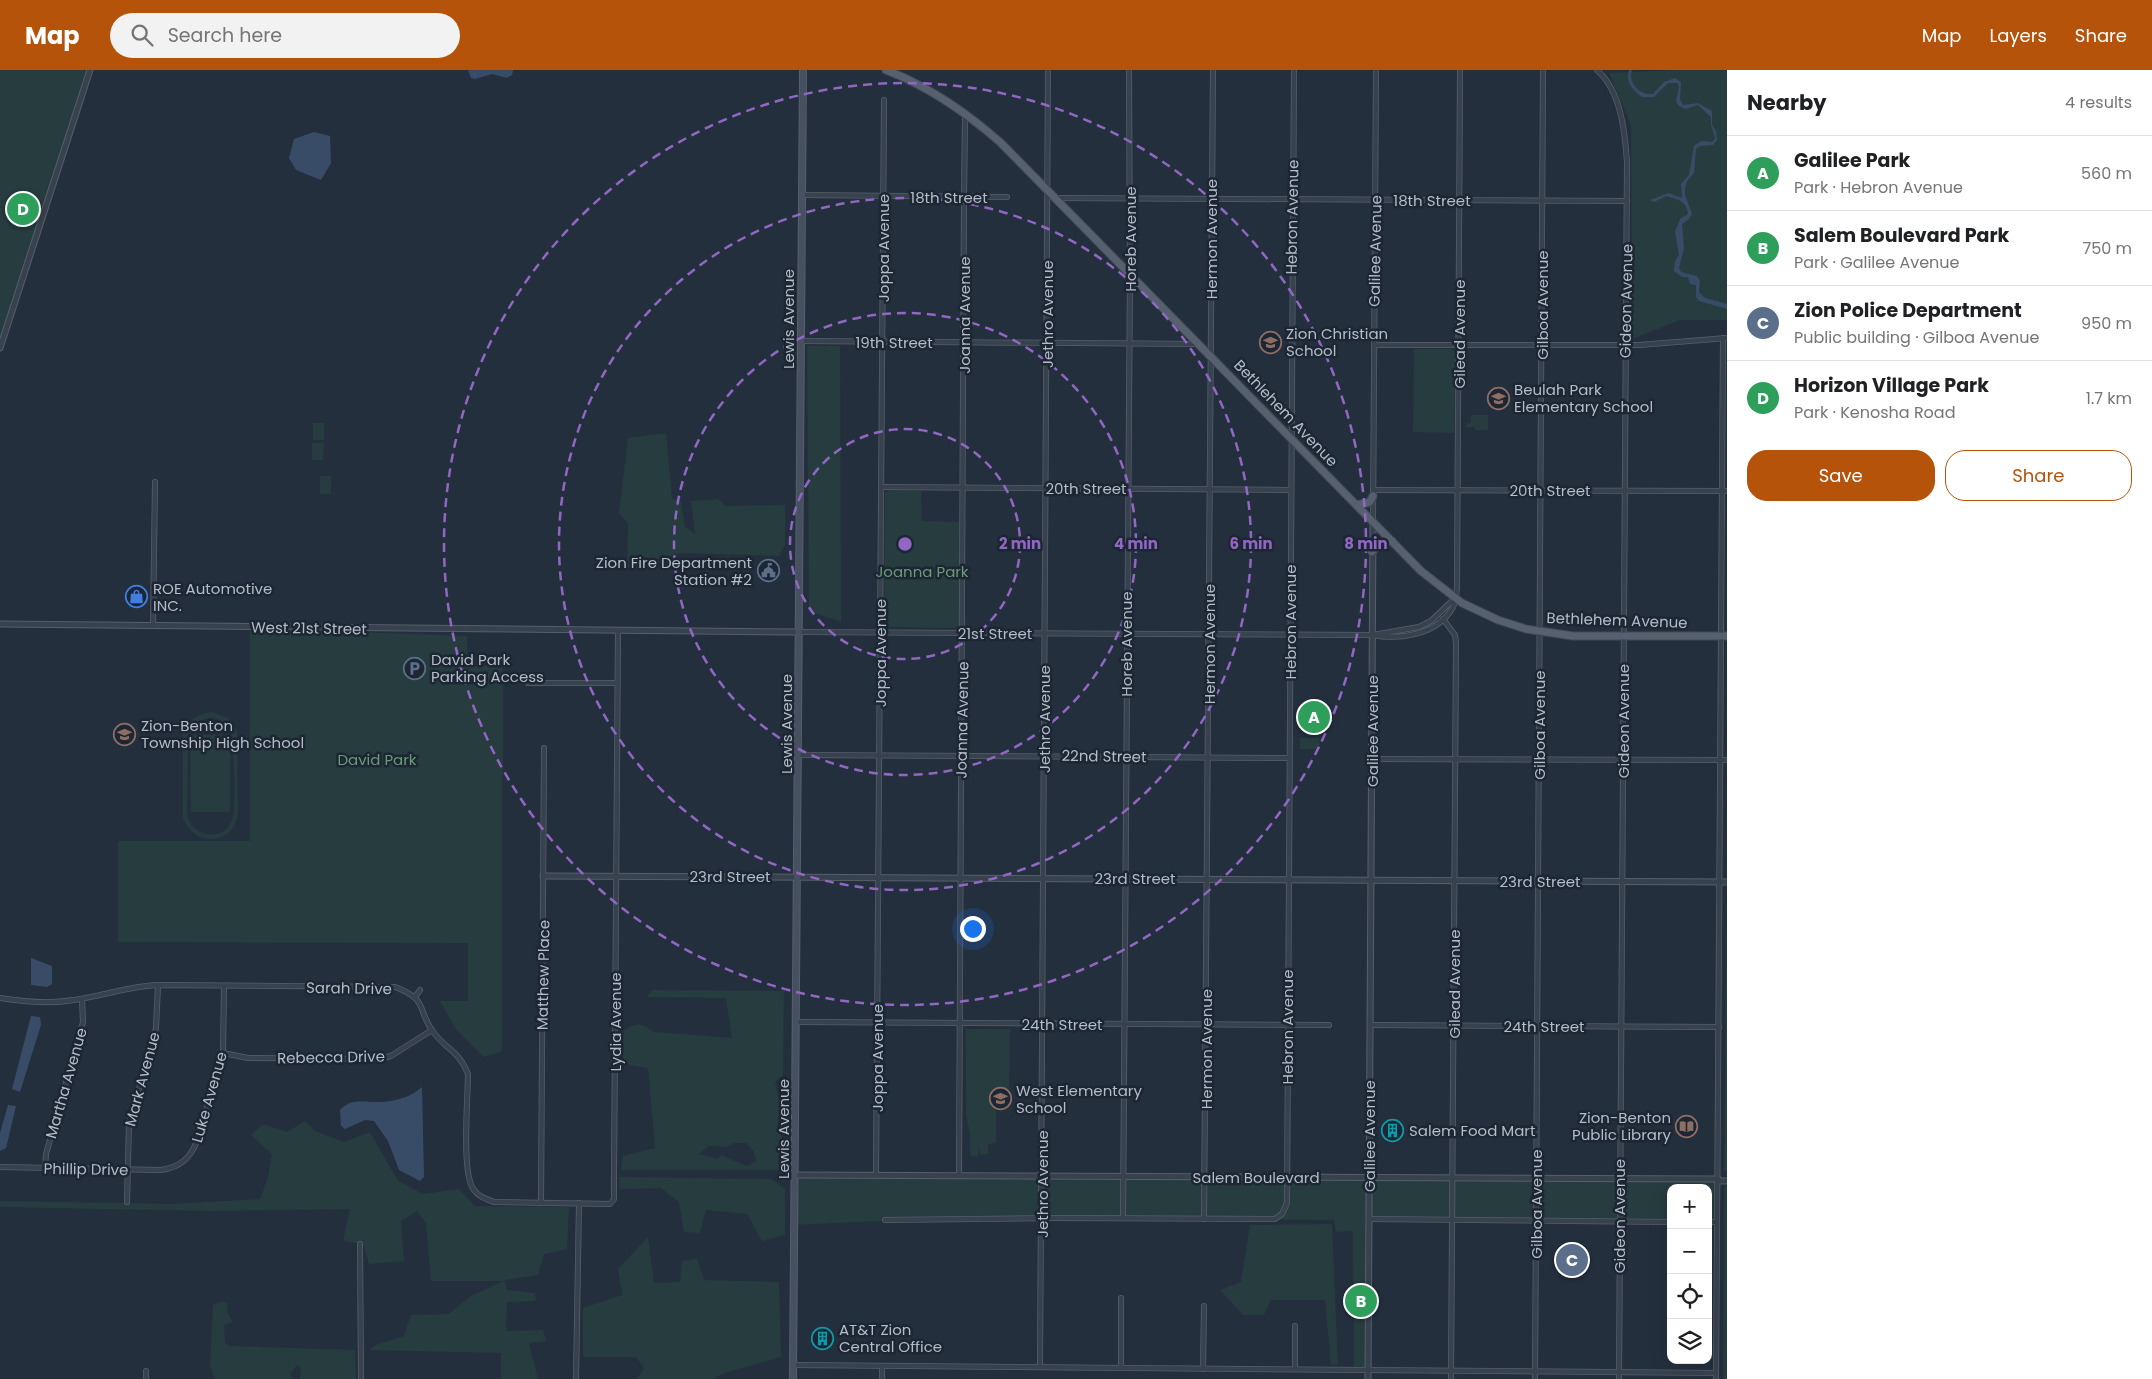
<!DOCTYPE html>
<meta charset="utf-8">
<style>
body{margin:0;font-family:Poppins,sans-serif;background:#f2f2f2;color:#202124}
.controls{position:absolute;right:15px;bottom:15px;display:grid;overflow:hidden;border-radius:10px;box-shadow:0 5px 20px #0002}
.controls button{width:45px;height:45px;display:grid;place-items:center;padding:0;border:0;border-bottom:1px solid #e0e0e0;background:#fff;color:#202124;font:25px sans-serif}
.you{position:absolute;left:972px;top:858px;width:18px;height:18px;margin:-12px;border:4px solid #fff;border-radius:50%;background:#1a73e8;box-shadow:0 0 0 8px #1a73e833}
.badge{display:grid;place-items:center;width:32px;height:32px;border-radius:50%;background:#b45309;color:#fff;font-size:16px;font-weight:700}
.pin{position:absolute;translate:-50% -50%;border:2px solid #fff;box-shadow:0 1px 5px #0006}
.list{margin:0;padding:0;list-style:none}
h2{display:flex;justify-content:space-between;align-items:center;height:65px;margin:0;padding:0 20px;font-size:21px}
h2 small{font-size:16px;font-weight:400;color:#757577}
.list li{display:grid;grid-template-columns:32px 1fr auto;gap:15px;align-items:center;box-sizing:border-box;height:75px;padding:0 20px;border-top:1px solid #e0e0e0}
.list b{display:block;font-size:19px;white-space:nowrap}
.list p{margin:0;font-size:16px;white-space:nowrap;color:#757577}
.list em{font-size:16px;font-style:normal;color:#757577}
.actions{display:flex;gap:10px;padding:15px 20px}
.actions a{flex:1;padding:11px 0;border:1px solid #b45309;border-radius:20px;text-align:center;font-size:18px;color:#b45309}
.actions .main{background:#b45309;color:#fff}
.icon{flex:none;width:28px;height:28px;fill:none;stroke:currentColor;stroke-width:2;stroke-linecap:round;stroke-linejoin:round}
.map{position:relative;flex:none;width:1727px;height:1309px;overflow:hidden}
header{display:flex;align-items:center;gap:30px;box-sizing:border-box;height:70px;padding:0 25px;background:#b45309;color:#fff}
header strong{font-size:24px}
nav{display:flex;gap:28px;margin-inline-start:auto;font-size:18px}
.search{width:350px;height:45px;background:#f2f2f2;display:flex;align-items:center;gap:12px;box-sizing:border-box;padding:0 18px;border-radius:28px;color:#757577;font-size:19px}
main{display:flex}
aside{flex:1;background:#fff}
.map>svg:first-child{display:block}
.green{fill:#263c3f;fill-rule:evenodd}
.water{fill:#394c67}
.lines{fill:none;stroke-linecap:round;stroke-linejoin:round}
.minor-casing{stroke:#565f6c;stroke-width:6}
.tertiary-casing{stroke:#565f6c;stroke-width:7}
.secondary-casing{stroke:#565f6c;stroke-width:8}
.primary-casing{stroke:#414a57;stroke-width:9}
.minor{stroke:#38414e;stroke-width:4.5}
.tertiary{stroke:#38414e;stroke-width:5}
.secondary{stroke:#465061;stroke-width:6}
.primary{stroke:#56606e;stroke-width:7}
.ring{fill:none;stroke:#9266c3;stroke-width:2.5;stroke-dasharray:9 6}
.labels{text-anchor:middle;dominant-baseline:central;stroke-width:5;stroke-linejoin:round;paint-order:stroke}
.street-label{font-size:15px;fill:#b4bcc9;stroke:#1d2633}
.poi-label{font-size:15px;fill:#b4bcc9;stroke:#1d2633;text-anchor:start}
.park-label{font-size:15px;fill:#6b9a76;stroke:#1d2633}
.centre{fill:#9266c3;stroke:#1d2633;stroke-width:2.5}
.ring-label{font-size:15px;text-anchor:middle;font-weight:bold;fill:#9266c3;stroke:#1d2633;stroke-width:5;stroke-linejoin:round;paint-order:stroke}
</style>
<header>
<strong>Map</strong>
<div class="search"><svg class="icon" aria-label="search" viewBox="0 0 24 24"><circle cx="10" cy="10" r="6"/><path d="M15 15l6 6"/></svg>Search here</div>
<nav><a>Map</a><a>Layers</a><a>Share</a></nav>
</header>
<main>
<div class="map">
<svg width="1727" height="1309" viewBox="0 0 1727 1309">
<rect width="100%" height="100%" fill="#242f3e"/>
<g class="green">
<path d="M0 0H90L0 278Z"/>
<path d="M1673 0H1727V250H1680L1632 269 1631 55 1609 3Z"/>
<path d="M807 276H840L841 552 809 541Z"/>
<path d="M1414 279H1452L1455 282 1454 363 1413 362Z"/>
<path d="M1471 345H1488V360H1475V357H1466V354L1471 353Z"/>
<rect x="313" y="353" width="11" height="17"/>
<path d="M666 363 672 429 681 431 685 457 695 464 691 431 718 429 726 436 785 435V475L779 486 681 483 653 490 652 499 627 498 628 453 619 443 628 368Z"/>
<path d="M312 373H324L323 390H312Z"/>
<rect x="320" y="406" width="11" height="18"/>
<path d="M889 420 921 421 922 451 959 452V555L955 558 887 557 884 551 885 423Z"/>
<path d="M250 558 467 566 468 596H503L502 981 484 987 456 959 440 931H468V873L118 872V771H250Z"/>
<path d="M212 642 228 648 237 662 238 743C234 776 194 778 183 748V653L188 654C195 646 202 643 212 642ZM207 648C222 647 232 656 233 672 233 689 237 735 232 750 224 773 191 767 187 744L188 665 194 654Z"/>
<path d="M1306 643 1321 644V657L1306 656Z"/>
<path d="M190 665H230V742H191Z"/>
<path d="M1300 668H1319L1320 679H1300Z"/>
<path d="M1727 822V1101H1724Z"/>
<path d="M652 920 784 921 783 1005 775 1012 781 1035 777 1058 784 1072 780 1100H621L623 1086 655 1078 648 998 624 994 621 963C636 953 638 951 654 962L732 968 726 928 647 927ZM735 1073H746L754 1082 756 1091 747 1096 721 1085 717 1089 699 1084 709 1076 725 1077Z"/>
<path d="M966 959H1010L1009 1038H996V1073L988 1074V1084L980 1085 979 1075 978 1087 970 1086V1063L966 1046Z"/>
<path d="M305 1051 315 1061 344 1072 370 1062 398 1111 423 1124 459 1119 475 1136 569 1137 567 1179 544 1184 538 1205 504 1210 507 1220 535 1223 536 1231 507 1232 506 1261 543 1260 546 1271 529 1273 538 1309H501V1283L369 1280 376 1275 404 1266 411 1245 449 1244 471 1226 503 1211H431L426 1153 417 1141 401 1151 404 1191 369 1194 363 1174 343 1171 350 1139 213 1141 0 1137V1131L172 1134 260 1129 268 1108 272 1084 251 1065 263 1054 287 1062Z"/>
<path d="M795 1105 1718 1109 1717 1152H1708V1118H1671V1152L1369 1149 1368 1300H1354L1353 1161 1336 1162 1334 1150C1154 1149 974 1145 794 1155Z"/>
<path d="M619 1107 772 1109 785 1119V1165L762 1171 747 1144 706 1140 700 1163 684 1162 679 1132 661 1118 620 1119Z"/>
<path d="M1724 1117H1727V1309H1723Z"/>
<path d="M1332 1154 1338 1294 1331 1295 1325 1230H1271L1264 1245H1243L1220 1220 1241 1212 1250 1155Z"/>
<path d="M648 1167 654 1213 680 1212 682 1191 697 1189 704 1210 779 1212 781 1287 725 1303 714 1309H637L644 1298 636 1287H583V1238L622 1225 618 1199Z"/>
<path d="M222 1231 228 1234 227 1242 233 1252 224 1255 225 1273 230 1276 355 1280 356 1309H300L301 1297 297 1295 290 1304 292 1309H215L210 1296 213 1235Z"/>
</g>
<g class="water">
<path d="M468 0H513L512 5 507 8 492 4 475 9 471 8Z"/>
<path d="M1629 0H1632C1628 13 1639 25 1653 24L1664 12 1675 8 1681 12 1680 29 1683 35 1698 33 1712 41V55L1716 61 1717 70 1713 75 1700 76 1696 79 1694 103 1687 111 1685 118V125L1692 144 1689 149 1682 154 1684 178 1679 198 1681 202 1697 206 1700 211 1699 222 1705 228 1727 234V239L1699 231 1696 227V215L1690 214 1688 207H1682L1674 201 1675 191 1679 185 1675 162 1680 149 1688 144C1687 131 1677 129 1666 126L1654 132 1650 130 1669 123 1682 128 1681 114 1689 105 1694 76 1701 71 1712 72 1715 69C1714 59 1710 59 1711 47L1698 35 1685 39 1679 36 1676 32 1679 16 1677 13H1668L1654 27H1642C1633 20 1625 12 1629 0Z"/>
<path d="M314 62 330 66 331 93 321 110 296 100 289 88 294 69Z"/>
<path d="M31 888 52 896V914L47 917 31 915Z"/>
<path d="M31 946 40 947 41 955 20 1022 12 1019Z"/>
<path d="M422 1017 424 1107 420 1111 399 1100 388 1071 374 1051 365 1050 345 1059 341 1056 340 1040C351 1027 367 1033 381 1032 396 1031 411 1027 422 1017Z"/>
<path d="M8 1035 16 1036 6 1078 0 1081V1063Z"/>
</g>
<g class="lines">
<defs>
<g id="minor">
<path d="M1597 0C1621 21 1625 62 1627 92L1619 1309"/>
<path d="M802 125 1007 127"/>
<path d="M1056 128 1627 131"/>
<path d="M801 271 1198 274"/>
<path d="M1374 275H1639L1727 268"/>
<path d="M882 417 1290 420"/>
<path d="M1373 420 1727 421"/>
<path d="M1373 451 1376 0"/>
<path d="M1443 549 1455 565 1456 573 1451 1309"/>
<path d="M153 556 155 412"/>
<path d="M799 562 1372 565C1400 570 1438 565 1453 537 1456 532 1456 524 1457 518L1460 0"/>
<path d="M1373 565 1419 557 1431 551 1455 528"/>
<path d="M528 613H617"/>
<path d="M798 685 1289 688"/>
<path d="M1372 689 1727 690"/>
<path d="M415 927 420 920"/>
<path d="M0 928C24 932 50 934 74 930 103 926 129 916 158 915L395 917C430 930 416 940 434 963 447 980 459 981 468 1004 468 1027 461 1105 474 1120 479 1127 486 1129 494 1132L610 1134 614 1129V1104L618 561"/>
<path d="M796 952 1329 955"/>
<path d="M1370 955 1719 957"/>
<path d="M223 983 248 988 379 989 391 986 432 960"/>
<path d="M0 1097 161 1100C180 1097 190 1089 197 1071L223 983 224 916"/>
<path d="M45 1098 46 1084 83 952 82 929"/>
<path d="M876 1105 884 30"/>
<path d="M959 1106 964 127 965 49 967 44"/>
<path d="M127 1132 129 1054 156 958 158 915"/>
<path d="M541 1133 544 678"/>
<path d="M1123 1148 1130 205 1129 0"/>
<path d="M1204 1149 1213 0"/>
<path d="M1369 1149 1671 1152"/>
<path d="M885 1150 1058 1148 1275 1149 1282 1144 1287 1133 1294 0"/>
<path d="M1708 1152H1717"/>
<path d="M360 1174 361 1309"/>
<path d="M1295 1256V1299"/>
<path d="M793 1295 1716 1303"/>
<path d="M882 1296V1309"/>
<path d="M1040 1297 1048 0"/>
<path d="M1121 1298V1228"/>
<path d="M1203 1299 1204 1236"/>
<path d="M146 1309V1301"/>
<path d="M576 1309 579 1133"/>
<path d="M1535 1309 1543 0"/>
<path d="M1716 1309 1723 268"/>
</g>
<g id="tertiary">
<path d="M0 278 90 0"/>
<path d="M0 554 799 562"/>
<path d="M543 806 1727 812"/>
<path d="M795 1105 1718 1109"/>
<path d="M1718 1111H1727"/>
<path d="M1368 1309 1373 452"/>
</g>
<path id="secondary" d="M793 1309 803 0"/>
<g id="primary">
<path d="M886 0C930 17 966 42 1001 73L1421 501 1462 533 1498 550 1526 559 1573 566H1727"/>
<path d="M1357 435 1370 432 1373 426"/>
<path d="M1372 482 1380 473 1392 471"/>
</g>
</defs>
<use href="#minor" class="minor-casing"/>
<use href="#tertiary" class="tertiary-casing"/>
<use href="#secondary" class="secondary-casing"/>
<use href="#primary" class="primary-casing"/>
<use href="#minor" class="minor"/>
<use href="#tertiary" class="tertiary"/>
<use href="#secondary" class="secondary"/>
<use href="#primary" class="primary"/>
</g>
<g class="ring">
<circle cx="905" cy="474" r="115"/>
<circle cx="905" cy="474" r="231"/>
<circle cx="905" cy="474" r="346"/>
<circle cx="905" cy="474" r="461"/>
</g>
<defs>
<symbol id="school-ring" viewBox="-11 -11 22 22"><circle r="9.5" fill="#1d2633" stroke="#8d6e63" stroke-width="1.5"/><path d="M0-5L7-2L0 1L-7-2ZM-4 1L0 2.5L4 1V4Q0 6-4 4Z" fill="#8d6e63"/></symbol>
<symbol id="civic-ring" viewBox="-11 -11 22 22"><circle r="9.5" fill="#1d2633" stroke="#5c6f8a" stroke-width="1.5"/><path d="M-.6-6.5H3V-4.5H.6V-3L4-1V1h2V6H-6V1h2V-1L-.6-3ZM-1.2 2.5V6h2.4V2.5Z" fill="#5c6f8a"/></symbol>
<symbol id="shop-ring" viewBox="-11 -11 22 22"><circle r="9.5" fill="#1d2633" stroke="#3f7fe0" stroke-width="1.5"/><path d="M-5-2.5h2.3a2.7 3.5 0 0 1 5.4 0H5L5.5 6h-11ZM-1.5-2.5h3a1.5 2.3 0 0 0-3 0Z" fill="#3f7fe0"/></symbol>
<symbol id="parking-ring" viewBox="-11 -11 22 22"><circle r="9.5" fill="#1d2633" stroke="#5c6f8a" stroke-width="1.5"/><path d="M-3.5-5.5H1a3.5 3.5 0 0 1 0 7H-1V5.5H-3.5ZM-1-3.4V-.6H.8a1.4 1.4 0 0 0 0-2.8Z" fill="#5c6f8a"/></symbol>
<symbol id="library-ring" viewBox="-11 -11 22 22"><circle r="9.5" fill="#1d2633" stroke="#8d6e63" stroke-width="1.5"/><path d="M-6-4Q-3-5.5-.7-3.5V5Q-3 3-6 4ZM6-4Q3-5.5 .7-3.5V5Q3 3 6 4Z" fill="#8d6e63"/></symbol>
<symbol id="building-ring" viewBox="-11 -11 22 22"><circle r="9.5" fill="#1d2633" stroke="#0f9aa8" stroke-width="1.5"/><path d="M-4-6H4V6H1V3H-1V6H-4ZM-2.5-4.3h1.7v1.8h-1.7ZM.8-4.3h1.7v1.8H.8ZM-2.5-1h1.7V.8h-1.7ZM.8-1h1.7V.8H.8Z" fill="#0f9aa8"/></symbol>
</defs>
<g fill-rule="evenodd">
<use href="#school-ring" x="1258" y="260" width="25" height="25"/>
<use href="#school-ring" x="1486" y="316" width="25" height="25"/>
<use href="#civic-ring" x="756" y="488" width="25" height="25"/>
<use href="#shop-ring" x="124" y="514" width="25" height="25"/>
<use href="#parking-ring" x="402" y="586" width="25" height="25"/>
<use href="#school-ring" x="112" y="652" width="25" height="25"/>
<use href="#school-ring" x="988" y="1016" width="25" height="25"/>
<use href="#library-ring" x="1674" y="1044" width="25" height="25"/>
<use href="#building-ring" x="1380" y="1048" width="25" height="25"/>
<use href="#building-ring" x="810" y="1256" width="25" height="25"/>
</g>
<g class="labels">
<g class="street-label">
<text x="949" y="127">18th Street</text>
<text x="1432" y="130">18th Street</text>
<text transform="translate(1292 147) rotate(-89)">Hebron Avenue</text>
<text transform="translate(1130 169) rotate(-90)">Horeb Avenue</text>
<text transform="translate(1211 169) rotate(-90)">Hermon Avenue</text>
<text transform="translate(883 178) rotate(-90)">Joppa Avenue</text>
<text transform="translate(1375 181) rotate(-89)">Galilee Avenue</text>
<text transform="translate(1626 231) rotate(-89)">Gideon Avenue</text>
<text transform="translate(1542 235) rotate(-90)">Gilboa Avenue</text>
<text transform="translate(1047 244) rotate(-90)">Jethro Avenue</text>
<text transform="translate(964 245) rotate(-90)">Joanna Avenue</text>
<text transform="translate(788 249) rotate(-90)">Lewis Avenue</text>
<text transform="translate(1459 264) rotate(-90)">Gilead Avenue</text>
<text x="894" y="272">19th Street</text>
<text transform="translate(1286 343) rotate(46)">Bethlehem Avenue</text>
<text x="1086" y="418">20th Street</text>
<text x="1550" y="420">20th Street</text>
<text transform="translate(1617 550) rotate(2)">Bethlehem Avenue</text>
<text transform="translate(1290 552) rotate(-90)">Hebron Avenue</text>
<text transform="translate(309 558) rotate(1)">West 21st Street</text>
<text x="995" y="563">21st Street</text>
<text transform="translate(1126 574) rotate(-90)">Horeb Avenue</text>
<text transform="translate(1209 574) rotate(-90)">Hermon Avenue</text>
<text transform="translate(880 583) rotate(-90)">Joppa Avenue</text>
<text transform="translate(1044 649) rotate(-90)">Jethro Avenue</text>
<text transform="translate(962 650) rotate(-89)">Joanna Avenue</text>
<text transform="translate(1623 651) rotate(-90)">Gideon Avenue</text>
<text transform="translate(786 654) rotate(-90)">Lewis Avenue</text>
<text transform="translate(1539 655) rotate(-90)">Gilboa Avenue</text>
<text transform="translate(1372 661) rotate(-90)">Galilee Avenue</text>
<text transform="translate(1104 686) rotate(1)">22nd Street</text>
<text x="730" y="806">23rd Street</text>
<text x="1135" y="808">23rd Street</text>
<text x="1540" y="811">23rd Street</text>
<text transform="translate(543 905) rotate(-89)">Matthew Place</text>
<text transform="translate(1454 914) rotate(-90)">Gilead Avenue</text>
<text transform="translate(349 918) rotate(1)">Sarah Drive</text>
<text transform="translate(615 952) rotate(-90)">Lydia Avenue</text>
<text x="1062" y="954">24th Street</text>
<text x="1544" y="956">24th Street</text>
<text transform="translate(1287 957) rotate(-90)">Hebron Avenue</text>
<text transform="translate(1206 979) rotate(-90)">Hermon Avenue</text>
<text transform="translate(331 987) rotate(-1)">Rebecca Drive</text>
<text transform="translate(877 988) rotate(-90)">Joppa Avenue</text>
<text transform="translate(142 1009) rotate(-75)">Mark Avenue</text>
<text transform="translate(66 1013) rotate(-74)">Martha Avenue</text>
<text transform="translate(209 1027) rotate(-74)">Luke Avenue</text>
<text transform="translate(783 1059) rotate(-90)">Lewis Avenue</text>
<text transform="translate(1369 1066) rotate(-90)">Galilee Avenue</text>
<text transform="translate(86 1099) rotate(1)">Phillip Drive</text>
<text x="1256" y="1107">Salem Boulevard</text>
<text transform="translate(1042 1114) rotate(-90)">Jethro Avenue</text>
<text transform="translate(1536 1134) rotate(-90)">Gilboa Avenue</text>
<text transform="translate(1619 1146) rotate(-90)">Gideon Avenue</text>
</g>
<g class="poi-label">
<text x="1286" y="263">Zion Christian<tspan x="1286" dy="17">School</tspan></text>
<text x="1514" y="319">Beulah Park<tspan x="1514" dy="17">Elementary School</tspan></text>
<text x="752" y="492" text-anchor="end">Zion Fire Department<tspan x="752" dy="17">Station #2</tspan></text>
<text x="153" y="518">ROE Automotive<tspan x="153" dy="17">INC.</tspan></text>
<text x="431" y="589">David Park<tspan x="431" dy="17">Parking Access</tspan></text>
<text x="141" y="655">Zion-Benton<tspan x="141" dy="17">Township High School</tspan></text>
<text x="1016" y="1020">West Elementary<tspan x="1016" dy="17">School</tspan></text>
<text x="1671" y="1047" text-anchor="end">Zion-Benton<tspan x="1671" dy="17">Public Library</tspan></text>
<text x="1409" y="1060">Salem Food Mart</text>
<text x="839" y="1259">AT&amp;T Zion<tspan x="839" dy="17">Central Office</tspan></text>
</g>
<g class="park-label">
<text x="922" y="501">Joanna Park</text>
<text x="377" y="689">David Park</text>
</g>
</g>
<circle cx="905" cy="474" r="8" class="centre"/>
<g class="ring-label">
<text x="1020" y="479">2 min</text>
<text x="1136" y="479">4 min</text>
<text x="1251" y="479">6 min</text>
<text x="1366" y="479">8 min</text>
</g>
</svg>
<div class="controls">
<button>+</button>
<button>−</button>
<button><svg class="icon" aria-label="locate" viewBox="0 0 24 24"><circle cx="12" cy="12" r="6"/><path d="M12 2v4M12 18v4M2 12h4M18 12h4"/></svg></button>
<button><svg class="icon" aria-label="layers" viewBox="0 0 24 24"><path d="M12 4l9 5-9 5-9-5zM3 14l9 5 9-5"/></svg></button>
</div>
<div class="you"></div>
<div class="pin badge" style="left:1314px;top:647px;background:#2e9e5b">A</div>
<div class="pin badge" style="left:1361px;top:1231px;background:#2e9e5b">B</div>
<div class="pin badge" style="left:1572px;top:1190px;background:#5c6f8a">C</div>
<div class="pin badge" style="left:23px;top:139px;background:#2e9e5b">D</div>
</div>
<aside>
<h2>Nearby<small>4 results</small></h2>
<ul class="list">
<li><span class="badge" style="background:#2e9e5b">A</span><div><b>Galilee Park</b><p>Park · Hebron Avenue</p></div><em>560 m</em></li>
<li><span class="badge" style="background:#2e9e5b">B</span><div><b>Salem Boulevard Park</b><p>Park · Galilee Avenue</p></div><em>750 m</em></li>
<li><span class="badge" style="background:#5c6f8a">C</span><div><b>Zion Police Department</b><p>Public building · Gilboa Avenue</p></div><em>950 m</em></li>
<li><span class="badge" style="background:#2e9e5b">D</span><div><b>Horizon Village Park</b><p>Park · Kenosha Road</p></div><em>1.7 km</em></li>
</ul>
<div class="actions"><a class="main">Save</a><a>Share</a></div>
</aside>
</main>
